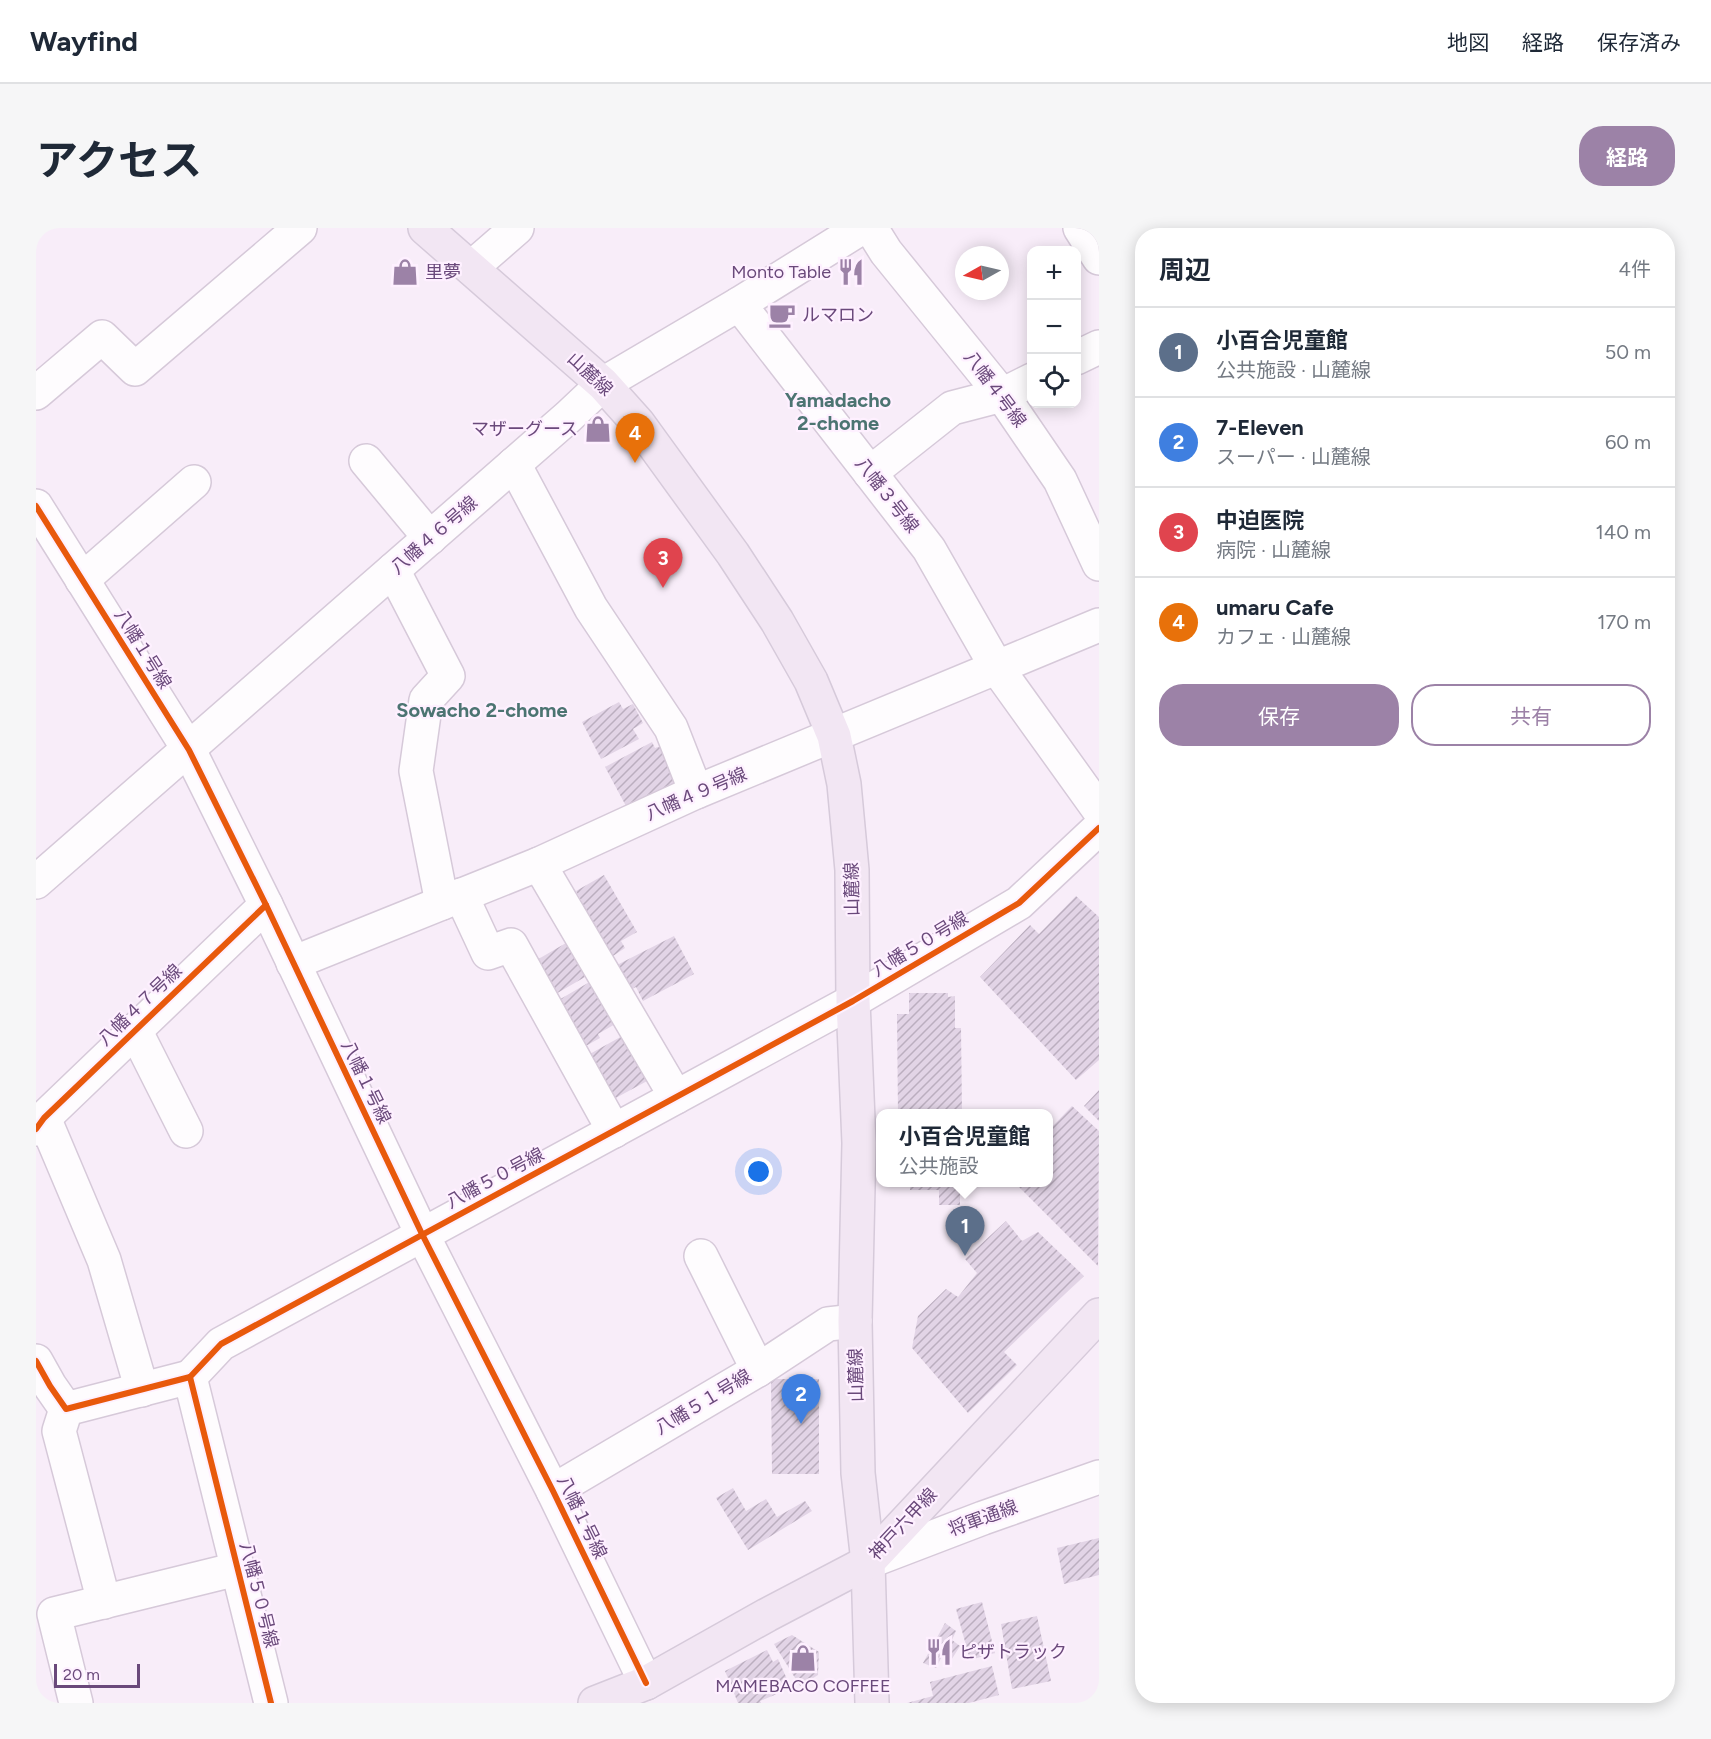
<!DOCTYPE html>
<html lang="ja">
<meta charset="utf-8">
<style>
body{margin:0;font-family:Figtree,"Noto Sans JP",sans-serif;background:#f6f6f7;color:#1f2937}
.controls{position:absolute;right:18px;top:18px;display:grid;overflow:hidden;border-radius:12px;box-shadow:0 3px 15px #0003}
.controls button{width:54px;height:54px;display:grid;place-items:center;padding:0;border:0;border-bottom:2px solid #e0e1e3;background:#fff;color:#1f2937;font:30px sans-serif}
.compass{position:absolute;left:919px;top:18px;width:54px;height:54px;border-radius:50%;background:#fff;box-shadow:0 3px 15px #0003;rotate:262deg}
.scale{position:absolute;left:18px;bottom:15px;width:86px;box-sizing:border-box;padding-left:6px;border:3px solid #6a497b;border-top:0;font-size:16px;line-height:21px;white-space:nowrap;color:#6a497b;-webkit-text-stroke:4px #fef0ff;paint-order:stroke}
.you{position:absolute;left:723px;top:944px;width:21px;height:21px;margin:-15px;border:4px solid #fff;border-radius:50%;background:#1a73e8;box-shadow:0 0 0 9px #1a73e833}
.badge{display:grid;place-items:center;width:39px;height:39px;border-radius:50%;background:#9c82a7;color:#fff;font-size:20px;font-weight:700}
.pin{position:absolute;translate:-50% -50px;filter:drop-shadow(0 2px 3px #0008)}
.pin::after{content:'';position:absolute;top:32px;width:21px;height:18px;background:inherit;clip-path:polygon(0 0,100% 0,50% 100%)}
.popup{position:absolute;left:840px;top:881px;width:177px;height:78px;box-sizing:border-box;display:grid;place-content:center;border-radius:12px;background:#fff;filter:drop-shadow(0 2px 4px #0005);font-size:20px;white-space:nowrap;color:#747a83}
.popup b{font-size:22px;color:#1f2937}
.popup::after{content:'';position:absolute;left:50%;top:100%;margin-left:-12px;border:12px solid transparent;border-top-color:#fff}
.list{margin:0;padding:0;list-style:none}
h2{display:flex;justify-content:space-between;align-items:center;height:78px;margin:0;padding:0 24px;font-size:26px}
h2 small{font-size:20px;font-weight:400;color:#747a83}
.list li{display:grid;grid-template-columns:39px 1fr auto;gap:18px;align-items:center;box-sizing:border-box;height:90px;padding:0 24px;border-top:2px solid #e0e1e3}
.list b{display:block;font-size:22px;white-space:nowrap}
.list p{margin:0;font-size:20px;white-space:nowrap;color:#747a83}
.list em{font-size:20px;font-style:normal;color:#747a83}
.actions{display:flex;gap:12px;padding:18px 24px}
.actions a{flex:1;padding:14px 0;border:2px solid #9c82a7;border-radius:24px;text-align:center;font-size:21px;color:#9c82a7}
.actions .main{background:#9c82a7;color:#fff}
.icon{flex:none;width:33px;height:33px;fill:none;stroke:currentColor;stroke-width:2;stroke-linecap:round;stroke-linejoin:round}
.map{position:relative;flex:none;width:1063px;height:1475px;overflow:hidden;border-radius:24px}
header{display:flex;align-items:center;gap:36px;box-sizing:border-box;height:84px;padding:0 30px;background:#fff;border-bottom:2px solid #e0e1e3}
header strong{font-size:28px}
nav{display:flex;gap:33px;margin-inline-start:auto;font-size:21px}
.intro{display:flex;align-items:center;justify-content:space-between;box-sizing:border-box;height:144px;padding:0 36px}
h1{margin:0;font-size:42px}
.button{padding:15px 27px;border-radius:24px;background:#9c82a7;color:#fff;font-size:21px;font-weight:700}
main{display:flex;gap:36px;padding:0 36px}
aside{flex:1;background:#fff;border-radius:24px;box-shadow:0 3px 15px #0003}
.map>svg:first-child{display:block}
.building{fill:url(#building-hatch)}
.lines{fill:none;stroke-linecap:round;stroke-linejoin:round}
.minor-casing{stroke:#d6c9d9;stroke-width:36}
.major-casing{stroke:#d6cada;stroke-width:36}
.minor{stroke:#fefcfe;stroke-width:33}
.major{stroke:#f2e6f3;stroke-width:33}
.cycleway-casing{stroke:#fef0ff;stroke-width:10}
.cycleway{stroke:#e8590c;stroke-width:6}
.labels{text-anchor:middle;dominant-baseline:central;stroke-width:4.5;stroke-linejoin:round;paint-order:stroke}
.poi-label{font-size:18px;fill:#6a497b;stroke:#fef0ff;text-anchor:start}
.street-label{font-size:18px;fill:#6a497b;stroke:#fef0ff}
.neighbourhood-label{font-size:20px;font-weight:bold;fill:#4c7472;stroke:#fef0ff}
</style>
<header>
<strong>Wayfind</strong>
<nav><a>地図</a><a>経路</a><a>保存済み</a></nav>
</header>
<div class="intro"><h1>アクセス</h1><a class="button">経路</a></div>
<main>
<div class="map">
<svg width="1063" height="1475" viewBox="0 0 1063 1475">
<defs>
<pattern id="building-hatch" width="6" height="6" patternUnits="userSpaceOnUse" patternTransform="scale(1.5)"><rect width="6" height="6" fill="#e2d4e6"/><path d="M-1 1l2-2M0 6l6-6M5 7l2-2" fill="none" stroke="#bbaebf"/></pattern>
</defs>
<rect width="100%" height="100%" fill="#f8edf9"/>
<g class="building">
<path d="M583 474 587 481 597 476 607 495 597 501 603 511 565 531 546 494Z"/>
<path d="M616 514 619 520 625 518 642 556 590 578 569 539Z"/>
<path d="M568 647 601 704 585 713 589 720 577 728 556 692 553 693 544 678 547 676 540 663Z"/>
<path d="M1040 668 1063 689V832L1040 852 944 749 994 697 1003 706Z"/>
<path d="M638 708 658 746 607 773 600 759 592 763 579 738Z"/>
<path d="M530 715 549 749 518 767 499 733Z"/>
<path d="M557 752 581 795 562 806 564 810 548 819 521 773Z"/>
<path d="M873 765H912V769L919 768V800H925L926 886H862L861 786H873Z"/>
<path d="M588 807 613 852 576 872 552 827Z"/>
<path d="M1063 862V893L1048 878Z"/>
<path d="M1036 878 1063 903 1062 1038 978 954H1013V902Z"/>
<path d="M874 954H924V977H903V962H874Z"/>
<path d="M970 993 986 1013 1002 1004 1048 1048 968 1124 981 1137 932 1185 876 1120 882 1088 910 1061 922 1069 941 1045 929 1031Z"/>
<path d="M735 1151H783V1246H736Z"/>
<path d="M697 1260 710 1283 730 1271 741 1289 769 1273 776 1283 712 1322 680 1270Z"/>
<path d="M1063 1310V1347L1028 1356 1021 1320Z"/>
<path d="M946 1374 959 1425 934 1432 920 1381Z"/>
<path d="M1001 1388 1015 1453 976 1461 965 1396Z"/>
<path d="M909 1395 920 1403 916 1412 924 1418 914 1434 906 1428 900 1440 887 1435Z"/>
<path d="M756 1407 783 1424 782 1447 764 1458 738 1416Z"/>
<path d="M731 1422 737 1434 742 1431 755 1460 724 1473 725 1475H702L689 1443Z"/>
<path d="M956 1438 963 1467 933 1475H871L897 1468 894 1454Z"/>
</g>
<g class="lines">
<defs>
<g id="minor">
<path d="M835 0 850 24 966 167 1024 252 1063 336"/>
<path d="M1044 0 1063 30"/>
<path d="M435 40 481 0"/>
<path d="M703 76 893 321 961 440 1063 582"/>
<path d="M1040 130 1063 119"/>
<path d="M0 165 66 109 99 141 264 0"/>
<path d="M330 233 394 310"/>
<path d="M478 236 555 380 635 500 660 564"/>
<path d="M834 245 916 180 966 167 996 152"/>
<path d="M0 278 153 522 230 677 386 1006 517 1263 610 1455"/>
<path d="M357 342 412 448 390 472 380 543 406 675"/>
<path d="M46 352 158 254"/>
<path d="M503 636 640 869"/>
<path d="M0 654 532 189 567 156 703 76 825 0"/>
<path d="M425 667 452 725 475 717 578 903"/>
<path d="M257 735 503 636 660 564 1063 397"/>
<path d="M99 802 150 903"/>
<path d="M8 890 68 1032 106 1162"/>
<path d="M0 901 8 890 230 677"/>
<path d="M665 1028 722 1142"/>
<path d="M0 1133 14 1158 30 1181 154 1149"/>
<path d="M30 1181 23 1203 68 1374"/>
<path d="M517 1263 722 1142 792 1096 819 1093"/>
<path d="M832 1334 947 1290 1063 1249"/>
<path d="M40 1475 18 1386 201 1341"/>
<path d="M235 1475 154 1149 185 1116 817 773 983 675 1063 600"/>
</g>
<g id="major">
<path d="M389 0 567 156 602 195 697 326 741 393 775 453 798 508 808 556 816 642 817 773 823 915 819 1093 822 1245 832 1334 836 1475"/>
<path d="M559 1475 610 1455 731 1387 832 1334 1063 1087"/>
</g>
</defs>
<use href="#minor" class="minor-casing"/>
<use href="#major" class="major-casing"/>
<use href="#minor" class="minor"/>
<use href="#major" class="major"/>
<defs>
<g id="cycleway">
<path d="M0 278 153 522 230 677 386 1006 517 1263 610 1455"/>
<path d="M0 901 8 890 230 677"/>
<path d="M0 1133 14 1158 30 1181 154 1149"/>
<path d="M235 1475 154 1149 185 1116 817 773 983 675 1063 600"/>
</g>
</defs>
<use href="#cycleway" class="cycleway-casing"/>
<use href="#cycleway" class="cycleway"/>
</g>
<defs>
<symbol id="shop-bare" viewBox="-9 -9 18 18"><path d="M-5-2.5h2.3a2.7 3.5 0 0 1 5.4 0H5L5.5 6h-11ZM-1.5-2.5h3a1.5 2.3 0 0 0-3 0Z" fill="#9c82a7" stroke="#fef0ff" stroke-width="2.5" paint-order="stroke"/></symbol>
<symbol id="restaurant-bare" viewBox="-9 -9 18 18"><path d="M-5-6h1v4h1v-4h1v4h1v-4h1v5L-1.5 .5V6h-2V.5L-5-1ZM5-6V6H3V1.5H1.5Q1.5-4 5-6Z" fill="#9c82a7" stroke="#fef0ff" stroke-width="2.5" paint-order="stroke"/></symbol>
<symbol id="cafe-bare" viewBox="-9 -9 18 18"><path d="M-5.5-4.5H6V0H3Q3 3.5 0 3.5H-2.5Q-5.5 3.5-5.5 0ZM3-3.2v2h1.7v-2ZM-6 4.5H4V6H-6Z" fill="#9c82a7" stroke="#fef0ff" stroke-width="2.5" paint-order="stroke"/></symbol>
</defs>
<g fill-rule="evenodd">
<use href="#shop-bare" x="350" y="25" width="38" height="38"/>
<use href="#restaurant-bare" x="796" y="25" width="38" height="38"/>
<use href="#cafe-bare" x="727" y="68" width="38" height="38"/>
<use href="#shop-bare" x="543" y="182" width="38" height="38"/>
<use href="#restaurant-bare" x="884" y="1405" width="38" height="38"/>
<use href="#shop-bare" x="748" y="1411" width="38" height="38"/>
</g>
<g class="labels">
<g class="poi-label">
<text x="389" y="44">里夢</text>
<text x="795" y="44" text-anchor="end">Monto Table</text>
<text x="766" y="87">ルマロン</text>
<text x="542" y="201" text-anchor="end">マザーグース</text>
<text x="923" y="1424">ピザトラック</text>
<text x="767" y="1458" text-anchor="middle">MAMEBACO COFFEE</text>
</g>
<g class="street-label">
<text transform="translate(554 146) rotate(43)">山麓線</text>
<text transform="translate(959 161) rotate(53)">八幡４号線</text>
<text transform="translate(851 267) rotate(52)">八幡３号線</text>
<text transform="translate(398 307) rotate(-41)">八幡４６号線</text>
<text transform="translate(107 421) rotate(58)">八幡１号線</text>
<text transform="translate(660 566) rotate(-23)">八幡４９号線</text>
<text transform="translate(816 661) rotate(-91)">山麓線</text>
<text transform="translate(884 716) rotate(-31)">八幡５０号線</text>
<text transform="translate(104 777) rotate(-44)">八幡４７号線</text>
<text transform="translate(330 854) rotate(64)">八幡１号線</text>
<text transform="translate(459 950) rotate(-28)">八幡５０号線</text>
<text transform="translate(820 1147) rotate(-91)">山麓線</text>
<text transform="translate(667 1174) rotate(-31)">八幡５１号線</text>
<text transform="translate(546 1289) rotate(64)">八幡１号線</text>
<text transform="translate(947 1290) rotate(-20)">将軍通線</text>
<text transform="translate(867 1296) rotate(-47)">神戸六甲線</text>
<text transform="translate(223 1367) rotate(76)">八幡５０号線</text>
</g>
<g class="neighbourhood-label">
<text x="802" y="172">Yamadacho<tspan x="802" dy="23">2-chome</tspan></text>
<text x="446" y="482">Sowacho 2-chome</text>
</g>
</g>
</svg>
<div class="controls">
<button>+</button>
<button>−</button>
<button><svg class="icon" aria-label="locate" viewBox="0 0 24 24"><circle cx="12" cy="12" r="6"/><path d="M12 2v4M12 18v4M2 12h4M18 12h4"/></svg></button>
</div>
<svg class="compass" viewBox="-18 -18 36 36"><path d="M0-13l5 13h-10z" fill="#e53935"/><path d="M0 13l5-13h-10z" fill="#747a83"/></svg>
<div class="scale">20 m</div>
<div class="you"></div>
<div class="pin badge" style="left:929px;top:1028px;background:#5c6f8a">1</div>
<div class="popup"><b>小百合児童館</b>公共施設</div>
<div class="pin badge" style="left:765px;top:1196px;background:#3f7fe0">2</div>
<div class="pin badge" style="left:627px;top:360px;background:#e0444e">3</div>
<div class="pin badge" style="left:599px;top:235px;background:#e8710a">4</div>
</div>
<aside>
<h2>周辺<small>4件</small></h2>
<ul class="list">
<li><span class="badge" style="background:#5c6f8a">1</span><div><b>小百合児童館</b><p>公共施設 · 山麓線</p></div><em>50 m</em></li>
<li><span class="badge" style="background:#3f7fe0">2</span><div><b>7-Eleven</b><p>スーパー · 山麓線</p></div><em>60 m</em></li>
<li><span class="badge" style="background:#e0444e">3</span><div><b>中迫医院</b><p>病院 · 山麓線</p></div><em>140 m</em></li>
<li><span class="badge" style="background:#e8710a">4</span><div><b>umaru Cafe</b><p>カフェ · 山麓線</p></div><em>170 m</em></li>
</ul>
<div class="actions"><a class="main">保存</a><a>共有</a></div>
</aside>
</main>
